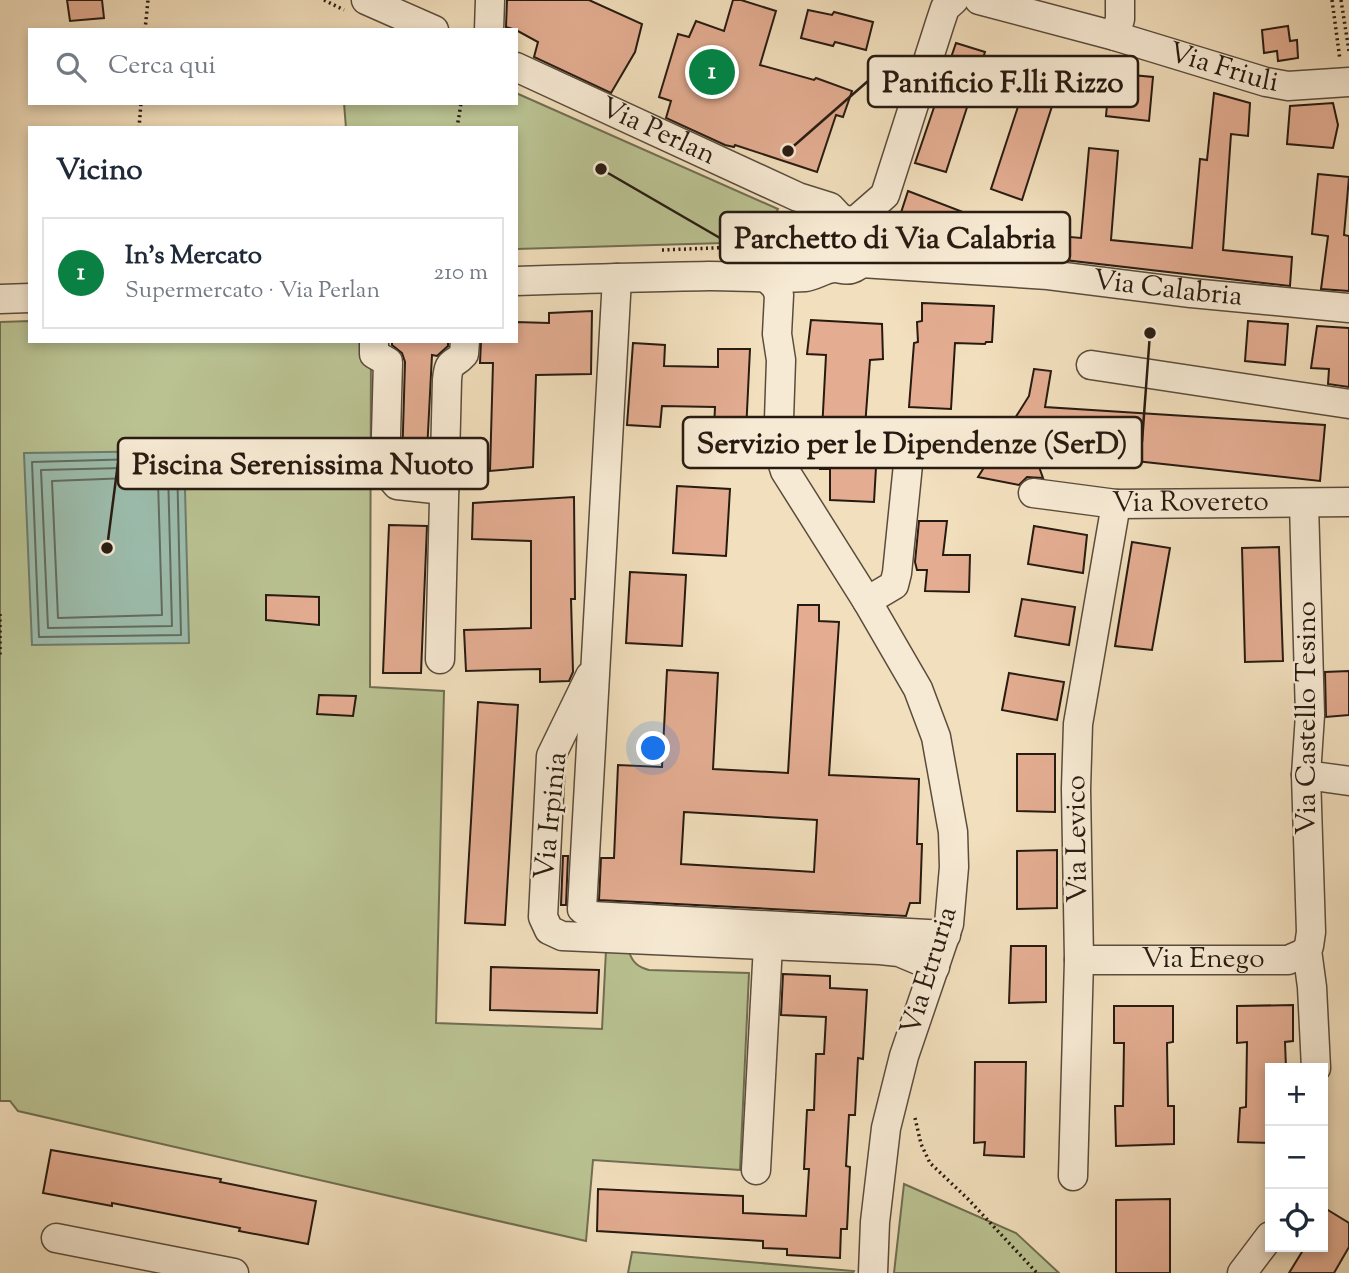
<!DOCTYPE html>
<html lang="it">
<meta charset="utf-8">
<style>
body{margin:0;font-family:"Sorts Mill Goudy",serif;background:#f6f6f7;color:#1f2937}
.controls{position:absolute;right:21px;bottom:21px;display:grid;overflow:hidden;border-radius:0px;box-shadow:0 4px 10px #0003}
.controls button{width:63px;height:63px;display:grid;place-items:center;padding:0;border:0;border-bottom:2px solid #e0e1e3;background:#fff;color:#1f2937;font:35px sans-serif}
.you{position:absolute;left:654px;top:749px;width:24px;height:24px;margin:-18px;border:5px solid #fff;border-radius:50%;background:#1a73e8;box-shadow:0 0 0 10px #1a73e833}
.badge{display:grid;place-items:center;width:46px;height:46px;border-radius:50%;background:#0b8043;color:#fff;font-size:23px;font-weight:700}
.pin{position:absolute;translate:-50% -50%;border:4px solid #fff;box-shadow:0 2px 7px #0006}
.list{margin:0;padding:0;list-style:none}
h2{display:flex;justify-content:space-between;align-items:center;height:91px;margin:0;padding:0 28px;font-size:30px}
h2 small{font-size:23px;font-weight:400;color:#747a83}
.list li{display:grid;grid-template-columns:46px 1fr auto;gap:21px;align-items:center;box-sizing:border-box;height:112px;margin:0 14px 14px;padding:0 14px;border:2px solid #e0e1e3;border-radius:0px}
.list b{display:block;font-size:26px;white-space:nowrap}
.list p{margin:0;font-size:23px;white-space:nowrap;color:#747a83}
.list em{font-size:23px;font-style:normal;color:#747a83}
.icon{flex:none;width:38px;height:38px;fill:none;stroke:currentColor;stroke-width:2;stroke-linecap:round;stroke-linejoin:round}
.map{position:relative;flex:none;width:1349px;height:1273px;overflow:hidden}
.search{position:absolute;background:#fff;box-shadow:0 4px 10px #0003;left:28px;top:28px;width:490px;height:77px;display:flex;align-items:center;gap:18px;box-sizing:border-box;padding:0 24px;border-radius:0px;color:#747a83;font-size:26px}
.panel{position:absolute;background:#fff;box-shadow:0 4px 10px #0003;left:28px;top:126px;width:490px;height:217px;border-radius:0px}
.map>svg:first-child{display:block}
.green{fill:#bac292;stroke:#706e52;stroke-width:2}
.water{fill:#9cbdad;stroke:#6d7c6f;stroke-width:2}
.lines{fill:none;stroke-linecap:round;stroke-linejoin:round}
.shore{stroke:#626c5f;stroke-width:2}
.building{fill:#e4ad92;stroke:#271b11;stroke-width:2;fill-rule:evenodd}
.minor-casing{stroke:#5a4c3c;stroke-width:31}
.path{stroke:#271b11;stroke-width:3.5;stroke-dasharray:2 3.5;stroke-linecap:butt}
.minor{stroke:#f7ead4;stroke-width:28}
.labels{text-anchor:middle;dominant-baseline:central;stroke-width:5;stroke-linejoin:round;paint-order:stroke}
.street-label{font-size:28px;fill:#271b11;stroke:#f7ead4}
.leader{fill:none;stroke:#271b11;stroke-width:2.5}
.callout-dot{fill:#271b11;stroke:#f7ead4;stroke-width:2.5}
.callout{fill:#f7ead4;stroke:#271b11;stroke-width:2.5}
.callout-label{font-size:30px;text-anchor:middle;font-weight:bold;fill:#271b11}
</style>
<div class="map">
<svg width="1349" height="1273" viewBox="0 0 1349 1273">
<rect width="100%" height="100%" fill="#f2dfbd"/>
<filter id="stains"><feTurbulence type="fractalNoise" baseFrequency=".00286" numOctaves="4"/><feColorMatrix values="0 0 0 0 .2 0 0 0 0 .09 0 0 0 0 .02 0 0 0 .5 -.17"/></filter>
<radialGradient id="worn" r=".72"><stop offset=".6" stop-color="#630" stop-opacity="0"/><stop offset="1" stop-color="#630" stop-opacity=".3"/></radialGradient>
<g class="green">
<path d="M516 93 778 209 759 242 516 249V128H346L344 103H516Z"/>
<path d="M792 212 805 221C808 246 787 249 768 253Z"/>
<path d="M30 321V341H371L370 687 444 691 436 1023 602 1029 606 950 629 952C633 963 638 967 649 970L749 973 740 1170 593 1160 586 1241 18 1111 10 1101H0V322Z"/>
<path d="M904 1184 1016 1233 1059 1273H894Z"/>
<path d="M632 1252 854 1271 853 1273H628Z"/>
</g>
<path class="water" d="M184 451 189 643 32 645 24 453Z"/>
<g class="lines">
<g class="shore">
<path d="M173 458 177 461 181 635 39 637 32 462Z"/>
<path d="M165 467 168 470 172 626 48 628 41 470Z"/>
<path d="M155 477 158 481 162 615 58 618 52 481Z"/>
</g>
</g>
<g class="building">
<path d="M67 0H102L104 18 70 21Z"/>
<path d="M507 0H589L642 24 635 52 611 93 534 57 538 42 516 30 506 27Z"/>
<path d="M733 0H741L776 11 760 65 814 80 816 78 852 91 843 117 836 115 817 172 735 145 734 147 725 145 666 118 671 101 659 97 678 34 689 37 696 21 724 31Z"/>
<path d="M808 10 832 15 834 12 873 22 866 50 835 42 833 46 801 38Z"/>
<path d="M1288 26 1290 41 1297 40 1298 58 1278 61 1277 51 1264 53 1262 30Z"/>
<path d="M956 43 985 52 946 172 915 163Z"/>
<path d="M1031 67 1061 78 1022 200 991 189Z"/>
<path d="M1110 73 1153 77 1149 121 1106 116Z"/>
<path d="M1214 93 1250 103 1248 136 1231 134 1223 250 1292 257 1290 286 1056 259 1059 236 1081 238 1089 148 1118 151 1111 240 1192 248 1200 159 1207 160Z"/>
<path d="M1333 103 1338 125 1333 148 1287 144 1290 106Z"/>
<path d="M1318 174 1349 177 1344 235 1349 236V291L1321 289 1328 236 1312 234Z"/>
<path d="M908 191 976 217 964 245 898 222Z"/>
<path d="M922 303 994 306 992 342H986L985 344 955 343 951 409 909 407 914 343 918 342 917 322 922 321Z"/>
<path d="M592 311 591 374 536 375 533 467 490 471 493 363H480L481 341H516V322L549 323V313Z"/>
<path d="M811 320 882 324 883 359 870 360 862 467H876L874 502 830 500V469H820L826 355 807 354Z"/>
<path d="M1248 321 1288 324 1285 365 1245 361Z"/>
<path d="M1317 326 1349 328V387L1328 384 1329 369 1311 368Z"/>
<path d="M392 341H448V346L437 356 432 355 426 471 405 469 402 465 405 362 402 353 392 345Z"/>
<path d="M633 343 665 345 664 366 718 367V349H750L746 432 714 429 715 407 662 406 660 427 627 425Z"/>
<path d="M1034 369 1051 371 1045 407 1325 425 1320 481 1033 450 1043 478 1027 477 1019 485 978 477 1029 396Z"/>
<path d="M677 486 730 489 726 556 673 553Z"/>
<path d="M574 497 575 599H571L573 672 569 681 540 682V669L466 671 464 630 531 628V541L472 539 473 503Z"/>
<path d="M919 521H947L943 555H970L969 592 925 591 927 570H917L915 562Z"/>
<path d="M389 525 427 526 421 673H383Z"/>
<path d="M1034 526 1087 535 1083 573 1028 564Z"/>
<path d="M1132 542 1170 548 1152 650 1115 646Z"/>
<path d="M1279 547 1283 661 1245 662 1242 548Z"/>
<path d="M630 572 686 575 682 646 626 643Z"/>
<path d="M266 595 319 597V625L266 620Z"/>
<path d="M1022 599 1075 607 1069 645 1015 636Z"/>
<path d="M798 605H819V621L839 622 829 775 919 779 917 844H922L920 903H910L906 916 599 900 601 858H614L618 765 662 767 667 670 718 673 713 769 788 773ZM684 812 817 820 814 872 681 864Z"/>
<path d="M1349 671V715L1326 717 1325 672Z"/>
<path d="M1009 673 1064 682 1057 720 1002 710Z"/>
<path d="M319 695 356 696 353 716 317 714Z"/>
<path d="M478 702 518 705 505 925 465 923Z"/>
<path d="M1017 754H1055V812L1017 811Z"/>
<path d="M1057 850V908L1017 909V851Z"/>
<path d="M563 856H568L566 905H561Z"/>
<path d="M1011 946H1046V1002L1009 1003Z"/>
<path d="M491 967 599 970 597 1013 490 1010Z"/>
<path d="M783 974 830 976V988L867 990 863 1059 858 1058 855 1115H849L846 1166 850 1167 847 1229H841L840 1258 787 1255V1249L763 1248V1241L597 1231 598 1189 743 1196V1213L806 1216 809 1169H804L807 1110H814L816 1054H824L826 1017 781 1015Z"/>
<path d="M1293 1005V1041L1285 1042 1286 1068H1270V1143L1238 1142 1240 1108 1246 1107 1247 1042 1237 1043V1006Z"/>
<path d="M1114 1006H1173V1042L1167 1043 1168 1106H1174V1144L1116 1146 1115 1106H1123L1124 1043H1114Z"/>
<path d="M975 1062H1026L1024 1157 984 1155 985 1142 974 1143Z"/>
<path d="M51 1150 221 1179 220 1182 316 1201 308 1244 239 1231 240 1228 112 1203V1206L43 1193Z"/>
<path d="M1170 1199V1273H1116V1200Z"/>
<path d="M1323 1207 1349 1223V1247L1334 1273H1289L1305 1247H1323Z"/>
</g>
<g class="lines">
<defs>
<g id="minor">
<path d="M366 0 434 30"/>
<path id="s1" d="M979 0 1115 36 1266 82 1288 86 1349 82"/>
<path d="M489 30 490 0"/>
<path d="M1115 36 1120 19V0"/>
<path id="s2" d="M516 67 798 197 830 207 842 220"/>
<path d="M854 222 885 195 940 23 945 8 954 0"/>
<path id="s3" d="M861 263 1048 275 1191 293 1349 308"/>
<path d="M766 277 776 287 779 295 777 334 781 360 778 449 785 471 867 601 918 689 936 737 953 832 954 867 949 924 904 1056 886 1128 875 1222 873 1273"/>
<path d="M617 278 582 909 592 916 946 935"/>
<path d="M516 281C580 279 644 277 709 276 740 276 773 279 805 277 815 276 825 268 835 268 841 268 844 271 851 269 861 266 869 256 868 245 868 237 862 227 855 223 826 208 804 253 835 268"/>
<path d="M0 299 30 298"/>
<path d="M374 341V354L388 362 385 471 397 485 444 490"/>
<path d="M1091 365 1349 404"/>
<path id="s4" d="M1033 493 1116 504 1349 502"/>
<path d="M867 601 894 585 897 573 911 435"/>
<path d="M440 659 447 380C449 358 453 367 464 354L465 341"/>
<path d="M590 676 551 756 543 917 549 930 562 936 880 950 899 952 935 967"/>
<path d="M1306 775 1349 781"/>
<path d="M1307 950 1312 987 1316 1068"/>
<path id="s5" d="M1079 960H1288L1304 953 1309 946 1311 932 1306 775 1310 715 1304 504"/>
<path d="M756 1170 768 945"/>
<path d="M1073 1176 1079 960 1076 789 1078 724 1116 504"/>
<path d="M56 1238 234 1273"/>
<path d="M1242 1273 1270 1236"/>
</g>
</defs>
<use href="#minor" class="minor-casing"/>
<g class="path">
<path d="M324 0 344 10"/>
<path d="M1332 0 1340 60"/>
<path d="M1341 0 1349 51"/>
<path d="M145 30 148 0"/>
<path d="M139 128 141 103"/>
<path d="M457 128 461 103"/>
<path d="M662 250 763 246 779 215"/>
<path d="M764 253 785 218"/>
<path d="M0 614V656"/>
<path d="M915 1118 921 1144 930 1163 968 1199 1037 1273"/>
</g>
<use href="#minor" class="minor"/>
</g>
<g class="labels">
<g class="street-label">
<text stroke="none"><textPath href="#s1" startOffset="254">Via Friuli</textPath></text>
<text stroke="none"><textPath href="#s2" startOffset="156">Via Perlan</textPath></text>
<text stroke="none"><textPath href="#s3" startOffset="308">Via Calabria</textPath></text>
<text stroke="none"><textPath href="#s4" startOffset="158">Via Rovereto</textPath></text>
<text transform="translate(1308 718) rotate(-90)">Via Castello Tesino</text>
<text transform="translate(552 816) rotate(-84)">Via Irpinia</text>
<text transform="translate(1078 839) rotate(-91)">Via Levico</text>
<text stroke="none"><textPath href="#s5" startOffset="124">Via Enego</textPath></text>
<text transform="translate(930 971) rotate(-73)">Via Etruria</text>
</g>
</g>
<path class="leader" d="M788 151L868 81M601 169L720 238M1150 333L1142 442M107 548L118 463"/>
<g class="callout-dot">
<circle cx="788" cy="151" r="7"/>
<circle cx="601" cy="169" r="7"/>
<circle cx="1150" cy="333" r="7"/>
<circle cx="107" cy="548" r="7"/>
</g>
<g class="callout">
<rect x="868" y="56" width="270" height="51" rx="7"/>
<rect x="720" y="212" width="350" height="51" rx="7"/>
<rect x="683" y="417" width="459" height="51" rx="7"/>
<rect x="118" y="438" width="370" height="51" rx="7"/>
</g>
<g class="callout-label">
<text x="1003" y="92">Panificio F.lli Rizzo</text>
<text x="895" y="248">Parchetto di Via Calabria</text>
<text x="912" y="453">Servizio per le Dipendenze (SerD)</text>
<text x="303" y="474">Piscina Serenissima Nuoto</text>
</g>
<rect width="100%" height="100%" filter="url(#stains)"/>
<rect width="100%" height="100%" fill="url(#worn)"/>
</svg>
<div class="controls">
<button>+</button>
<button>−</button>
<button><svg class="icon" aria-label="locate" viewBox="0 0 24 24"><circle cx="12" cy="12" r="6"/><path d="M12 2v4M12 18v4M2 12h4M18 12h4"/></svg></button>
</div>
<div class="you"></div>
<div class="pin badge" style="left:712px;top:72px">1</div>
<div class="search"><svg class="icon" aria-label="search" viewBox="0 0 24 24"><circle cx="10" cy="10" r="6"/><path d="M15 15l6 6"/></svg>Cerca qui</div>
<section class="panel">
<h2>Vicino<small></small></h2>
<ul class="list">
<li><span class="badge">1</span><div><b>In's Mercato</b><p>Supermercato · Via Perlan</p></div><em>210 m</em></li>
</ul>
</section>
</div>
